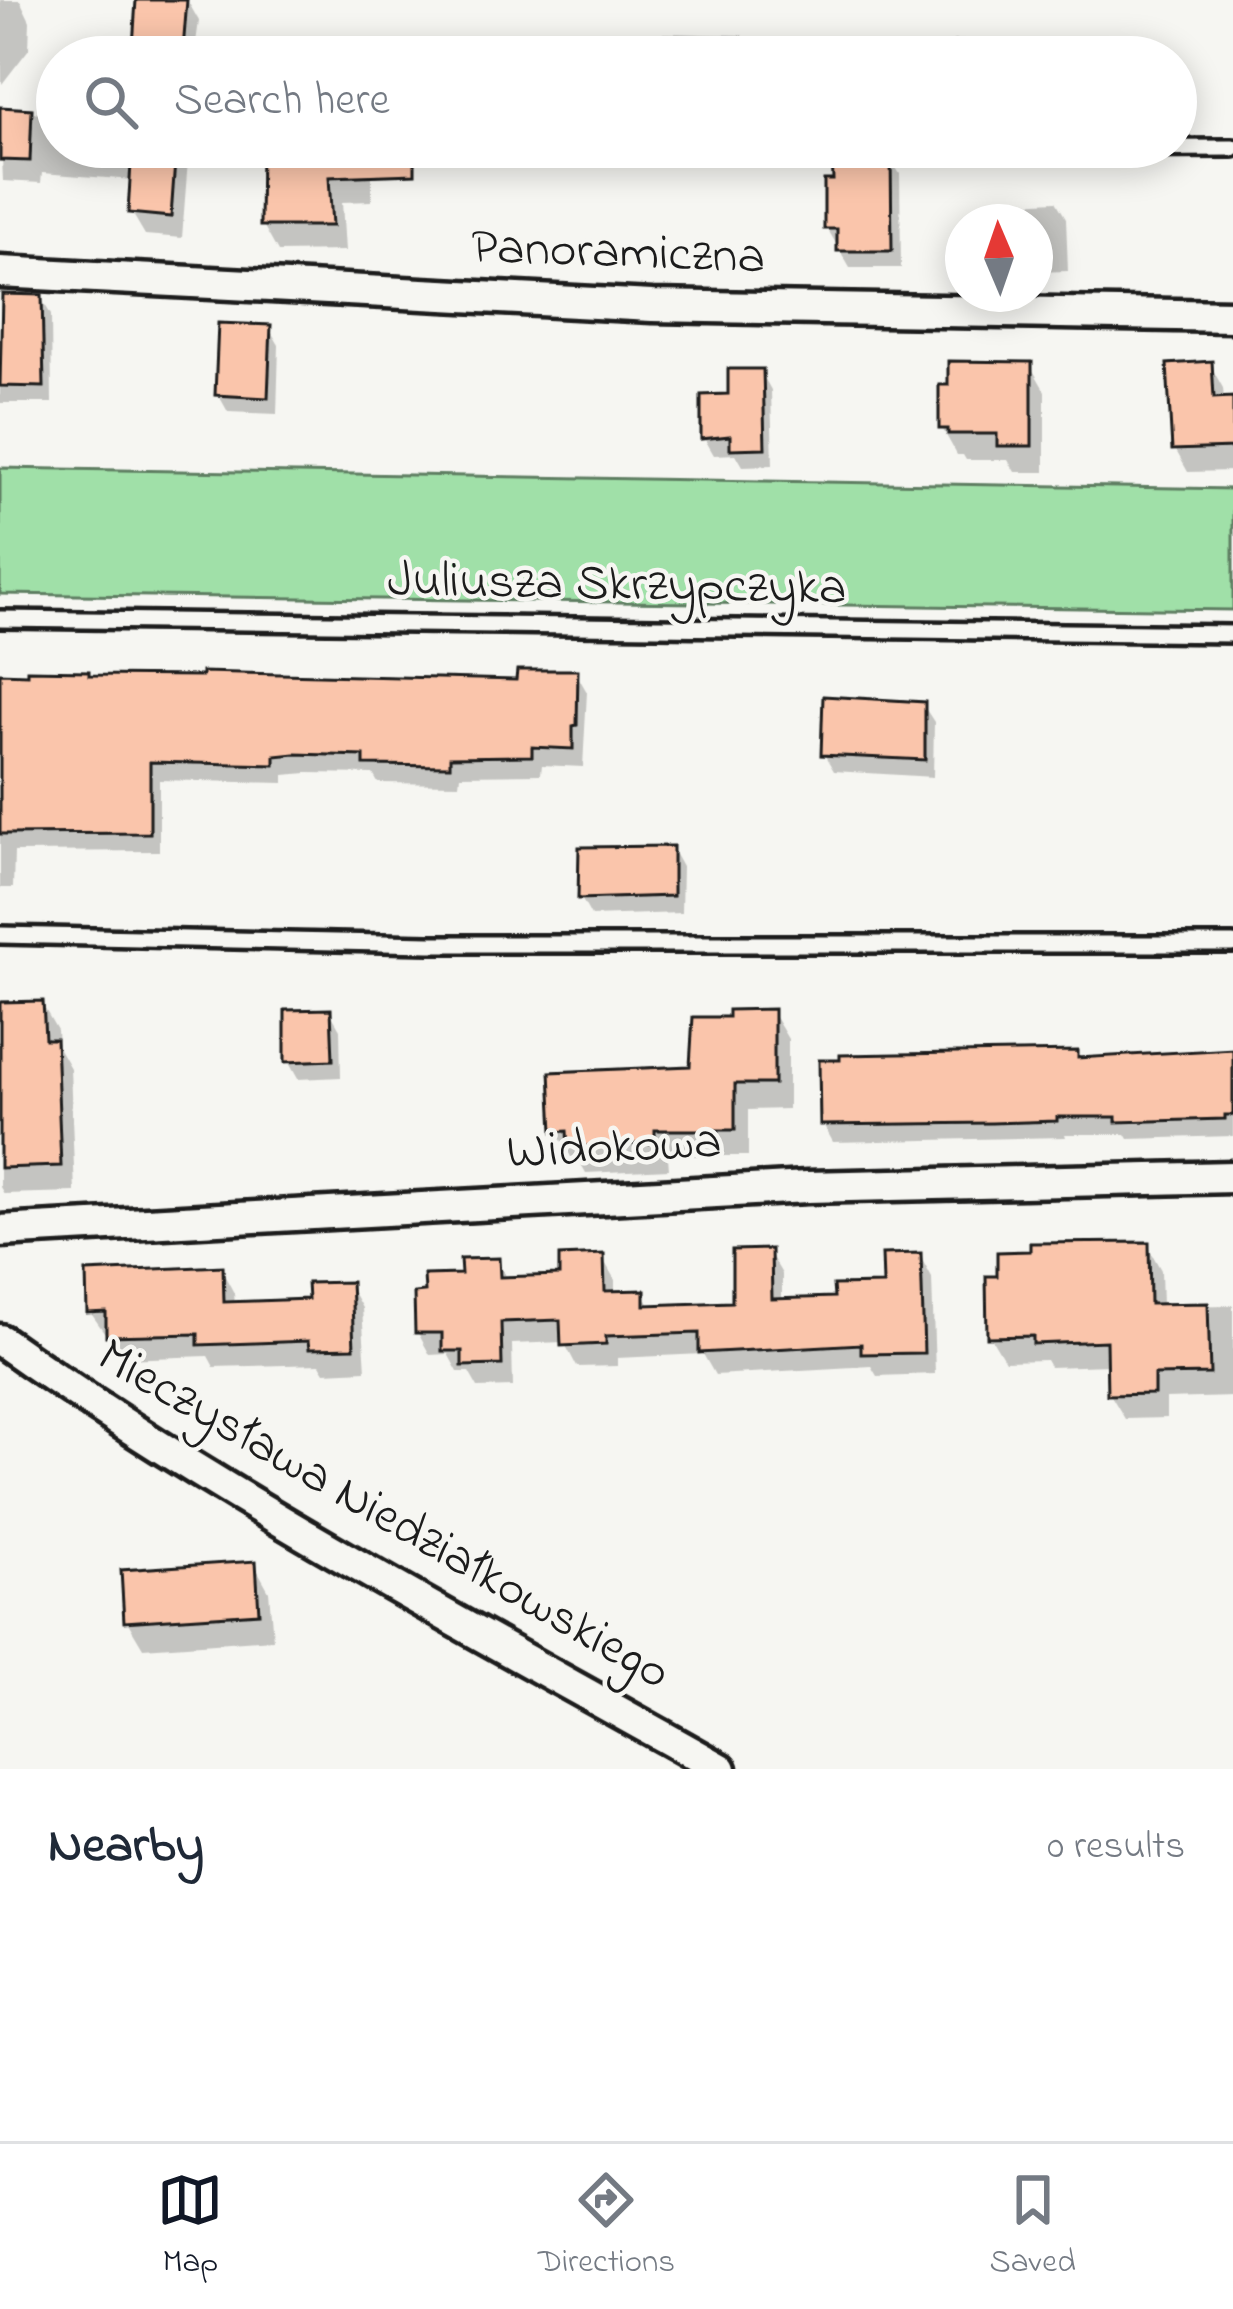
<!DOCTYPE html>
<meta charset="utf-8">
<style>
body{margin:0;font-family:"Indie Flower",sans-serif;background:#f2f2f3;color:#1f2937}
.compass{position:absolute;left:945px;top:204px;width:108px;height:108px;border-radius:50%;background:#fff;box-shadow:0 6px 30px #0003;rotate:358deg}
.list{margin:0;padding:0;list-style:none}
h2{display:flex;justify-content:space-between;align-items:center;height:156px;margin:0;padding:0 48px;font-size:51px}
h2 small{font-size:39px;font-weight:400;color:#747a83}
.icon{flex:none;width:66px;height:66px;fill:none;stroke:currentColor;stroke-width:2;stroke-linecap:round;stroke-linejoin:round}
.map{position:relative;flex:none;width:1233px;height:1769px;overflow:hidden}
.search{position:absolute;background:#fff;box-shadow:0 6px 30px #0003;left:36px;right:36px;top:36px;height:132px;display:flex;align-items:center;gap:30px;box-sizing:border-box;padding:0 42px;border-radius:66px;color:#747a83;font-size:45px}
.sheet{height:372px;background:#fff}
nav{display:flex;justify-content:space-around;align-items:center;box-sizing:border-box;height:168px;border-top:3px solid #e0e1e3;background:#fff;font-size:33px;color:#747a83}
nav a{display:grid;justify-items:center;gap:6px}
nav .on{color:#111827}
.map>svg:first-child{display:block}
.green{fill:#a0e0a8;stroke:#5e7e62;stroke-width:3}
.shadow{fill:#0003}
.building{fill:#fac5ab;stroke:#1c1c1c;stroke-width:3}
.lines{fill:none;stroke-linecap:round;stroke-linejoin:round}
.service-casing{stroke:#1c1c1c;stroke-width:24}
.minor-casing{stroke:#1c1c1c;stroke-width:39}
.service{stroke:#f6f6f2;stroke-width:15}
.minor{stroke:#f6f6f2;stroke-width:30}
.labels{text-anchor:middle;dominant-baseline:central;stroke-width:9;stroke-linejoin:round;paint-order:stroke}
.street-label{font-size:51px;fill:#1c1c1c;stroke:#f6f6f2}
</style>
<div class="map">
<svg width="1233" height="1769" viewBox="0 0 1233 1769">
<rect width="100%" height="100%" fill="#f6f6f2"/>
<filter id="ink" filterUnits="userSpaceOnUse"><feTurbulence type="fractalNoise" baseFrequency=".00833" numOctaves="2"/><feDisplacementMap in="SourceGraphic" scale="24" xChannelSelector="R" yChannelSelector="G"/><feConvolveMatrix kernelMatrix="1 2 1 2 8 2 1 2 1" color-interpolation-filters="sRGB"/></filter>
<g filter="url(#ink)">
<path class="green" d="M0 468 1233 489V610L0 594Z"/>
<g class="shadow">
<path d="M0 0H20L30 21 29 49 2 84Z"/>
<path d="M139 0H187L199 21 194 57H141L136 46Z"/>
<path d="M663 33 742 35 752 57H662Z"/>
<path d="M1019 39 1029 57H954L953 40Z"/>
<path d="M0 110 57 114V147H189L182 238 145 235 132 213 133 180 42 173 41 183 3 181Z"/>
<path d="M296 147 372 150V201L342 202 345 251 278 252 263 225Z"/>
<path d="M889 157 900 174 901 268H850L827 228Z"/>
<path d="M1056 201 1066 218 1068 271 1035 272V222H999L998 204Z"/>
<path d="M41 298 51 315 52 403H0V333H5Z"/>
<path d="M269 328 279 345 277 414 228 412 218 394Z"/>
<path d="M1030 365 1045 391V472H1015L1008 460H966L963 455H957L942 428Z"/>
<path d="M1210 365 1223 388 1224 400H1233V471L1188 472 1175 449Z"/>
<path d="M761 372 771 390 773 465 743 466 736 454 714 455 704 438 730 397Z"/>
<path d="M576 673 587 692 583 767 542 765 541 774 460 775 459 784 378 783 373 774 307 773 284 775V783L159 780V851L14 852 13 888H0V676L519 683Z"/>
<path d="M923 705 934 722 933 777 834 771 824 754Z"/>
<path d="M672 849 682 867 681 913 591 916 581 898Z"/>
<path d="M42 1004 57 1030 58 1047 70 1068 75 1192 4 1194 0 1187V1130Z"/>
<path d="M330 1012 340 1029 341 1077 298 1079 288 1061Z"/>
<path d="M772 1012 788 1039V1109L748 1110V1156H668L669 1169 586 1173 577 1157H571L556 1131 693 1069 731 1020Z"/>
<path d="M1233 1052V1136L1129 1139 1126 1134H1065L1066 1137 833 1142 823 1124 1076 1054 1080 1061Z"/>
<path d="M1147 1245 1161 1270 1162 1306 1233 1305V1397L1166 1399V1418L1125 1419 1110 1394 1109 1365 1050 1367 1046 1360 1005 1361 990 1336Z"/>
<path d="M769 1252 782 1274V1302L837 1300 886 1287 920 1256 932 1278 935 1374 877 1376 871 1366 715 1375 703 1354 617 1358V1366L577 1367 564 1342 512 1344 513 1387 478 1388 469 1372H458L448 1354 430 1355 418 1333 464 1276 497 1261 508 1280 562 1278 602 1257 615 1280V1294L643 1293 651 1307 735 1305Z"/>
<path d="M221 1269 234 1293 235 1305 311 1302 349 1285 362 1308 366 1370 325 1372 320 1364 214 1367 208 1356 123 1359 90 1312Z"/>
<path d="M254 1564 269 1591 273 1639 143 1648 127 1621Z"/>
</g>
<g class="building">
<path d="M136 0H187L183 50H179L178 57H138L139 47H133Z"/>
<path d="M0 107 32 109 30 161 0 160Z"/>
<path d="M132 147H176L171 217 128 213Z"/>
<path d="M261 147H415V174L329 177 332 226H260Z"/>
<path d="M832 154H891L892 251H837V229H824V180H833Z"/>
<path d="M2 294 42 295 44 387 0 386Z"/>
<path d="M218 323 271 325 268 398 215 395Z"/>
<path d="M948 361 1032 362V446H997V434H948V429H939V385H948Z"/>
<path d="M1212 361 1214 398 1233 397V448L1172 450 1167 364Z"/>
<path d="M728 369H763L765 448 730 449V436L701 439V395L728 394Z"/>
<path d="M27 670 89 671V675L202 676V672L516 680 517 670H578L577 725 573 726V749L532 747V756L450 757V766L364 765V756L295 754 275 756V765L150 762V833L0 834V673L27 674Z"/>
<path d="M823 696 925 702V760L821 755Z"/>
<path d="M673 846V896L578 899 579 847Z"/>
<path d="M43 1001 45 1039H56L61 1166 0 1168V1002Z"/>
<path d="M331 1009 333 1060 285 1062V1010Z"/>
<path d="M774 1009V1084H735V1130H655V1143L568 1147 567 1131 553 1132 550 1072 690 1066 693 1017H728V1010Z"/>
<path d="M1233 1049V1115H1225V1119L1116 1122V1117H1057V1121L992 1123 820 1125 819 1060H840V1055L1078 1051V1058Z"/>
<path d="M1149 1242 1150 1304 1208 1303 1210 1374 1154 1375V1394L1107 1395 1106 1341 1033 1344V1336L987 1337 986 1276H997V1252L1030 1251V1243Z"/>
<path d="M771 1249 772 1299 834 1297 833 1285 883 1284 882 1254 921 1253 924 1353 861 1354V1344L699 1353V1333L606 1336V1344L561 1346 560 1320 501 1322 502 1365 462 1366V1351H442V1333H415L414 1293 425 1292 424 1275 461 1274 460 1259 499 1258 500 1277 559 1275V1256L604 1254 605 1291 645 1290V1305L732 1302V1250Z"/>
<path d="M223 1266 224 1302 308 1299 307 1283 351 1282 354 1348 309 1349 308 1341 198 1345V1334L106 1336V1312L87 1313 86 1272Z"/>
<path d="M256 1561 259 1613 124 1622 121 1570Z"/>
</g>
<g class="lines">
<defs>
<g id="service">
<path d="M1037 149 1233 148"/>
<path d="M0 619 1233 634"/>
<path d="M0 935 430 944H1233"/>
</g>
<g id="minor">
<path d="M0 272 652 306 1233 316"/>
<path d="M0 1231 807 1187 1233 1177"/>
<path d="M0 1340C228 1502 478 1632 721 1769"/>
</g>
</defs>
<use href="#service" class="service-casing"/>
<use href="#minor" class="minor-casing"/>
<use href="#service" class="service"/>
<use href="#minor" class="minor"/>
</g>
</g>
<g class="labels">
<g class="street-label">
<text transform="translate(618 254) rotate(2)">Panoramiczna</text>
<text transform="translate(617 586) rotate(1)">Juliusza Skrzypczyka</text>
<text transform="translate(614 1149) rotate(-3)">Widokowa</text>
<text transform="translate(383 1516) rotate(30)">Mieczysława Niedziałkowskiego</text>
</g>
</g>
</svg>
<svg class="compass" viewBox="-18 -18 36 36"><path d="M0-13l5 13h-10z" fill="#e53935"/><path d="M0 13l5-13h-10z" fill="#747a83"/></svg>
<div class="search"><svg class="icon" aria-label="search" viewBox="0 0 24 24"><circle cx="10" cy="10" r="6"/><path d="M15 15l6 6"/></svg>Search here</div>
</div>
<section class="sheet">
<h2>Nearby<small>0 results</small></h2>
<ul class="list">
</ul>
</section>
<nav>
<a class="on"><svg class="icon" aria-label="map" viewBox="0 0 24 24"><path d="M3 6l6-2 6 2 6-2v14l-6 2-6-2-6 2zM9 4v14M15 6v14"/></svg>Map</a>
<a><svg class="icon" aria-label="directions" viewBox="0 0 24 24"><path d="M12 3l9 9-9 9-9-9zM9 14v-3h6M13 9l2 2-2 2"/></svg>Directions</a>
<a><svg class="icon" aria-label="saved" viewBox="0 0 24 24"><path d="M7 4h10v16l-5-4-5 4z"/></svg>Saved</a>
</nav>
